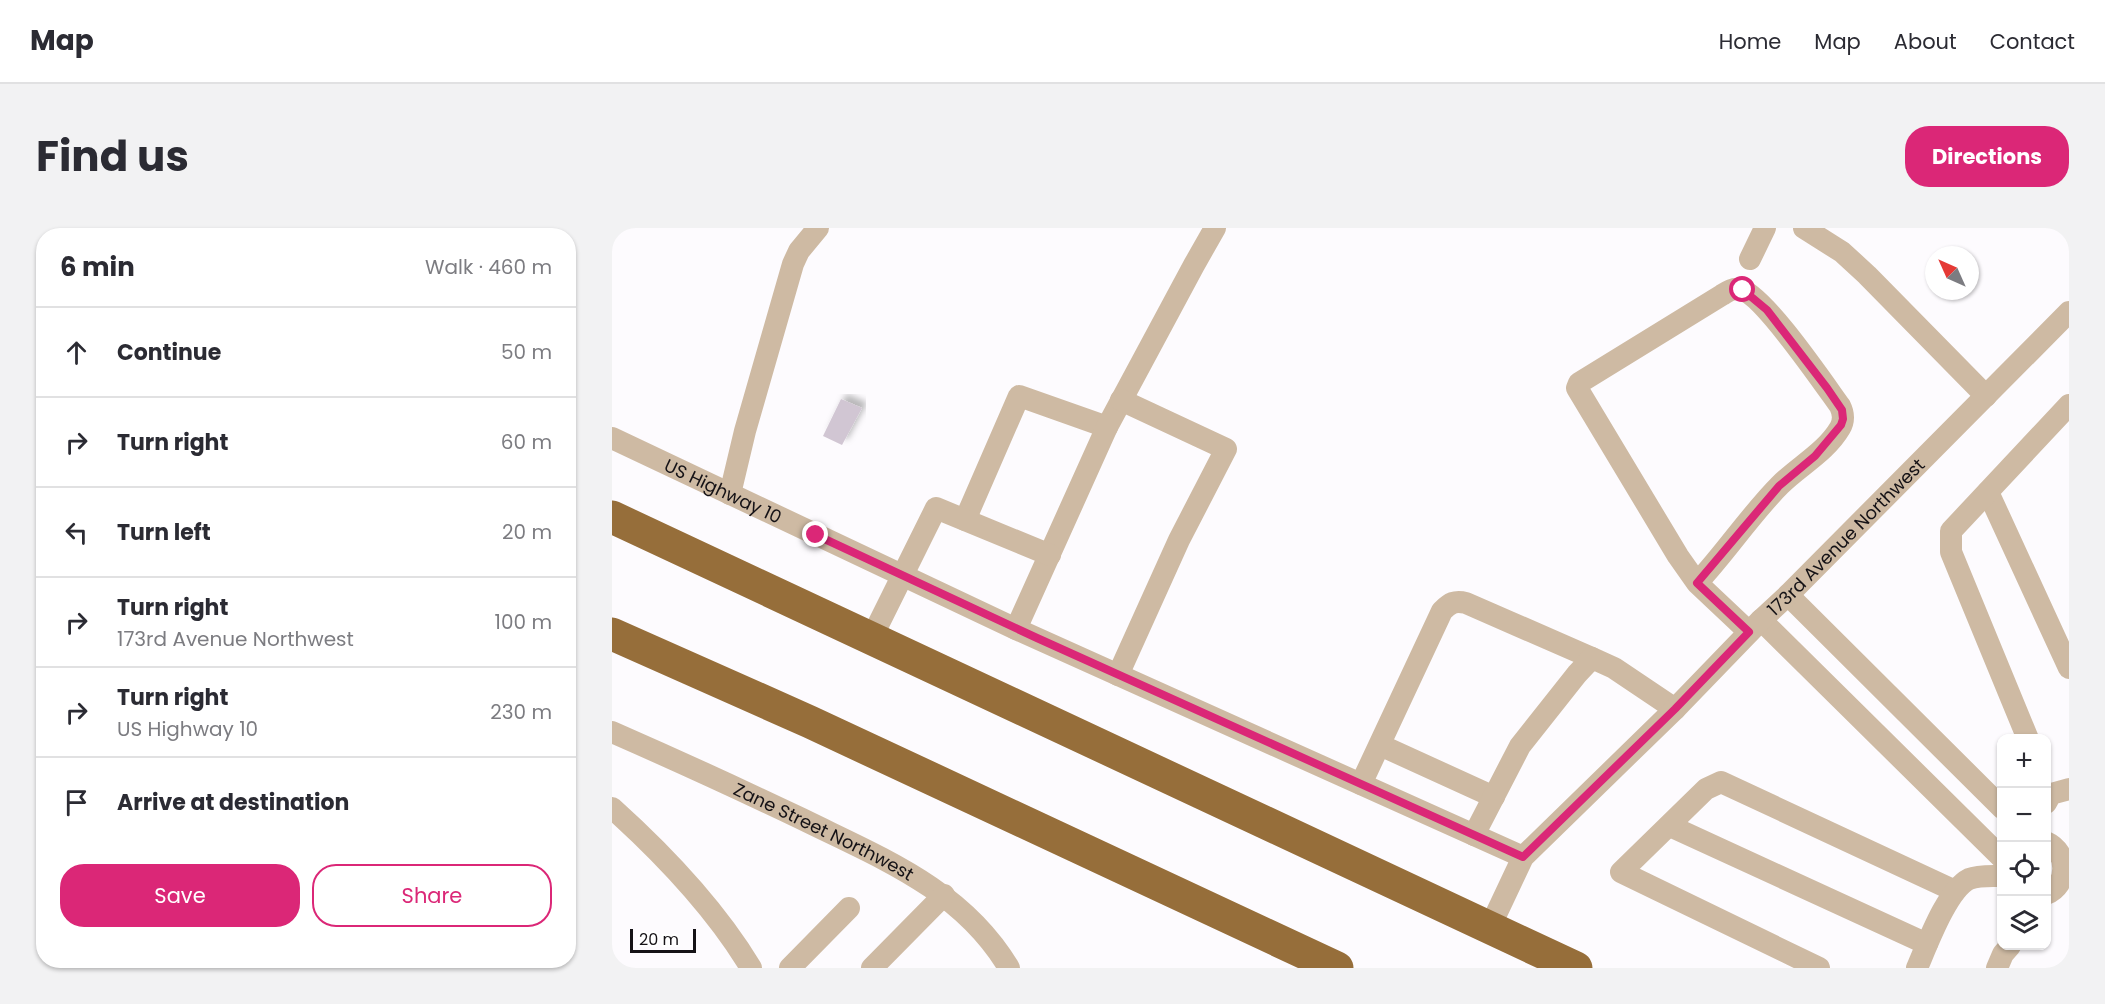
<!DOCTYPE html>
<meta charset="utf-8">
<style>
body{margin:0;font-family:Poppins,sans-serif;background:#f2f2f3;color:#2b2b33}
.controls{position:absolute;right:18px;bottom:18px;display:grid;overflow:hidden;border-radius:12px;box-shadow:0 2px 4px #0004}
.controls button{width:54px;height:54px;display:grid;place-items:center;padding:0;border:0;border-bottom:2px solid #e1e1e2;background:#fff;color:#2b2b33;font:30px sans-serif}
.compass{position:absolute;left:1313px;top:18px;width:54px;height:54px;border-radius:50%;background:#fff;box-shadow:0 2px 4px #0004;rotate:315deg}
.scale{position:absolute;left:18px;bottom:15px;width:66px;box-sizing:border-box;padding-left:6px;border:3px solid #151216;border-top:0;font-size:16px;line-height:21px;white-space:nowrap;color:#151216;-webkit-text-stroke:4px #fff;paint-order:stroke}
.stop{position:absolute;width:18px;height:18px;margin:-14px;border:4px solid #db2777;border-radius:50%;background:#fff}
.stop.end{background:#db2777;border-color:#fff;box-shadow:0 2px 6px #0008}
.list{margin:0;padding:0;list-style:none}
h2{display:flex;justify-content:space-between;align-items:center;height:78px;margin:0;padding:0 24px;font-size:26px}
h2 small{font-size:20px;font-weight:400;color:#7c7c81}
.list li{display:grid;grid-template-columns:39px 1fr auto;gap:18px;align-items:center;box-sizing:border-box;height:90px;padding:0 24px;border-top:2px solid #e1e1e2}
.list b{display:block;font-size:22px;white-space:nowrap}
.list p{margin:0;font-size:20px;white-space:nowrap;color:#7c7c81}
.list em{font-size:20px;font-style:normal;color:#7c7c81}
.actions{display:flex;gap:12px;padding:18px 24px}
.actions a{flex:1;padding:14px 0;border:2px solid #db2777;border-radius:24px;text-align:center;font-size:21px;color:#db2777}
.actions .main{background:#db2777;color:#fff}
.icon{flex:none;width:33px;height:33px;fill:none;stroke:currentColor;stroke-width:2;stroke-linecap:round;stroke-linejoin:round}
.map{position:relative;flex:none;width:1457px;height:740px;overflow:hidden;border-radius:24px}
header{display:flex;align-items:center;gap:36px;box-sizing:border-box;height:84px;padding:0 30px;background:#fff;border-bottom:2px solid #e1e1e2}
header strong{font-size:28px}
nav{display:flex;gap:33px;margin-inline-start:auto;font-size:21px}
.intro{display:flex;align-items:center;justify-content:space-between;box-sizing:border-box;height:144px;padding:0 36px}
h1{margin:0;font-size:42px}
.button{padding:15px 27px;border-radius:24px;background:#db2777;color:#fff;font-size:21px;font-weight:700}
main{display:flex;gap:36px;padding:0 36px}
aside{flex:1;background:#fff;border-radius:24px;box-shadow:0 2px 4px #0004}
.map>svg:first-child{display:block}
.building{fill:#d1c6d3;filter:url(#shadow)}
.lines{fill:none;stroke-linecap:round;stroke-linejoin:round}
.minor{stroke:#cebaa3;stroke-width:22}
.highway{stroke:#966e3a;stroke-width:33}
.route{stroke:#db2777;stroke-width:8}
.labels{text-anchor:middle;dominant-baseline:central;stroke-width:4.5;stroke-linejoin:round;paint-order:stroke}
.street-label{font-size:18px;fill:#151216;stroke:#fff}
</style>
<header>
<strong>Map</strong>
<nav><a>Home</a><a>Map</a><a>About</a><a>Contact</a></nav>
</header>
<div class="intro"><h1>Find us</h1><a class="button">Directions</a></div>
<main>
<aside>
<h2>6 min<small>Walk · 460 m</small></h2>
<ul class="list">
<li><svg class="icon" aria-label="ahead" viewBox="0 0 24 24"><path d="M12 20V5M6 11l6-6 6 6"/></svg><div><b>Continue</b></div><em>50 m</em></li>
<li><svg class="icon" aria-label="right" viewBox="0 0 24 24"><path d="M7 20v-9h11M14 6l5 5-5 5"/></svg><div><b>Turn right</b></div><em>60 m</em></li>
<li><svg class="icon" aria-label="left" viewBox="0 0 24 24"><path d="M17 20v-9H6M10 6l-5 5 5 5"/></svg><div><b>Turn left</b></div><em>20 m</em></li>
<li><svg class="icon" aria-label="right" viewBox="0 0 24 24"><path d="M7 20v-9h11M14 6l5 5-5 5"/></svg><div><b>Turn right</b><p>173rd Avenue Northwest</p></div><em>100 m</em></li>
<li><svg class="icon" aria-label="right" viewBox="0 0 24 24"><path d="M7 20v-9h11M14 6l5 5-5 5"/></svg><div><b>Turn right</b><p>US Highway 10</p></div><em>230 m</em></li>
<li><svg class="icon" aria-label="arrive" viewBox="0 0 24 24"><path d="M6 21V4h12l-3 4 3 4H6"/></svg><div><b>Arrive at destination</b></div></li>
</ul>
<div class="actions"><a class="main">Save</a><a>Share</a></div>
</aside>
<div class="map">
<svg width="1457" height="740" viewBox="0 0 1457 740">
<defs>
<filter id="shadow"><feDropShadow dx="5.5" dy="-5.5" stdDeviation="3" flood-color="#0004"/></filter>
</defs>
<rect width="100%" height="100%" fill="#fdfbfe"/>
<path class="building" d="M229 171 250 180 230 217 211 208Z"/>
<g class="lines">
<g class="minor">
<path d="M1192 0 1230 24 1255 47 1374 168"/>
<path d="M1138 31 1153 0"/>
<path id="s1" d="M0 210 404 401 911 629"/>
<path d="M1376 264 1457 440"/>
<path d="M118 266 133 203 181 36 187 23 206 0"/>
<path d="M353 292 407 168 495 199"/>
<path d="M1085 355C1114 324 1139 286 1168 257 1187 238 1214 224 1228 200 1232 193 1232 186 1228 178 1212 156 1151 66 1128 61 1121 60 1116 63 1110 67L967 155 965 160 1066 328 1085 355 1137 404"/>
<path d="M1176 367 1390 580"/>
<path d="M1149 392 1390 630"/>
<path d="M404 401 495 199 582 37 603 0"/>
<path d="M259 411 324 280 438 327"/>
<path d="M506 447 567 312 614 221 509 172"/>
<path id="s2" d="M0 504C64 532 127 561 190 591 269 630 350 661 397 740"/>
<path d="M1416 511 1339 324V303L1457 177"/>
<path d="M768 517 882 569"/>
<path d="M749 556 830 383C838 375 843 372 854 375L980 430"/>
<path d="M1434 575 1439 566 1457 561"/>
<path d="M0 580C50 625 104 682 139 740"/>
<path d="M1058 598 1315 716"/>
<path d="M862 607 908 518 965 446 980 430 1002 440 1063 481"/>
<path d="M1434 614C1457 624 1457 657 1434 666"/>
<path id="s3" d="M878 699 911 629 1063 481 1149 392 1176 367 1457 84"/>
<path d="M178 740 237 680"/>
<path d="M260 740 332 667"/>
<path d="M1207 740 1009 644 1094 561 1109 554 1343 663"/>
<path d="M1305 740C1315 717 1335 662 1357 651 1367 647 1379 648 1390 648"/>
<path d="M1385 740 1391 726 1398 718"/>
</g>
<g class="highway">
<path d="M0 289 964 740"/>
<path d="M0 406 198 494 725 740"/>
</g>
</g>
<g class="lines">
<path class="route" d="M204 307 425 410 911 629 1063 481 1137 404 1085 355 1167 258 1203 228 1229 197 1231 191 1230 182 1215 160 1155 82 1131 62"/>
</g>
<g class="labels">
<g class="street-label">
<text stroke="none"><textPath href="#s1" startOffset="123">US Highway 10</textPath></text>
<text stroke="none"><textPath href="#s3" startOffset="532">173rd Avenue Northwest</textPath></text>
<text stroke="none"><textPath href="#s2" startOffset="234">Zane Street Northwest</textPath></text>
</g>
</g>
</svg>
<div class="controls">
<button>+</button>
<button>−</button>
<button><svg class="icon" aria-label="locate" viewBox="0 0 24 24"><circle cx="12" cy="12" r="6"/><path d="M12 2v4M12 18v4M2 12h4M18 12h4"/></svg></button>
<button><svg class="icon" aria-label="layers" viewBox="0 0 24 24"><path d="M12 4l9 5-9 5-9-5zM3 14l9 5 9-5"/></svg></button>
</div>
<svg class="compass" viewBox="-18 -18 36 36"><path d="M0-13l5 13h-10z" fill="#e53935"/><path d="M0 13l5-13h-10z" fill="#7c7c81"/></svg>
<div class="scale">20 m</div>
<div class="stop" style="left:1131px;top:62px"></div>
<div class="stop end" style="left:204px;top:307px"></div>
</div>
</main>
